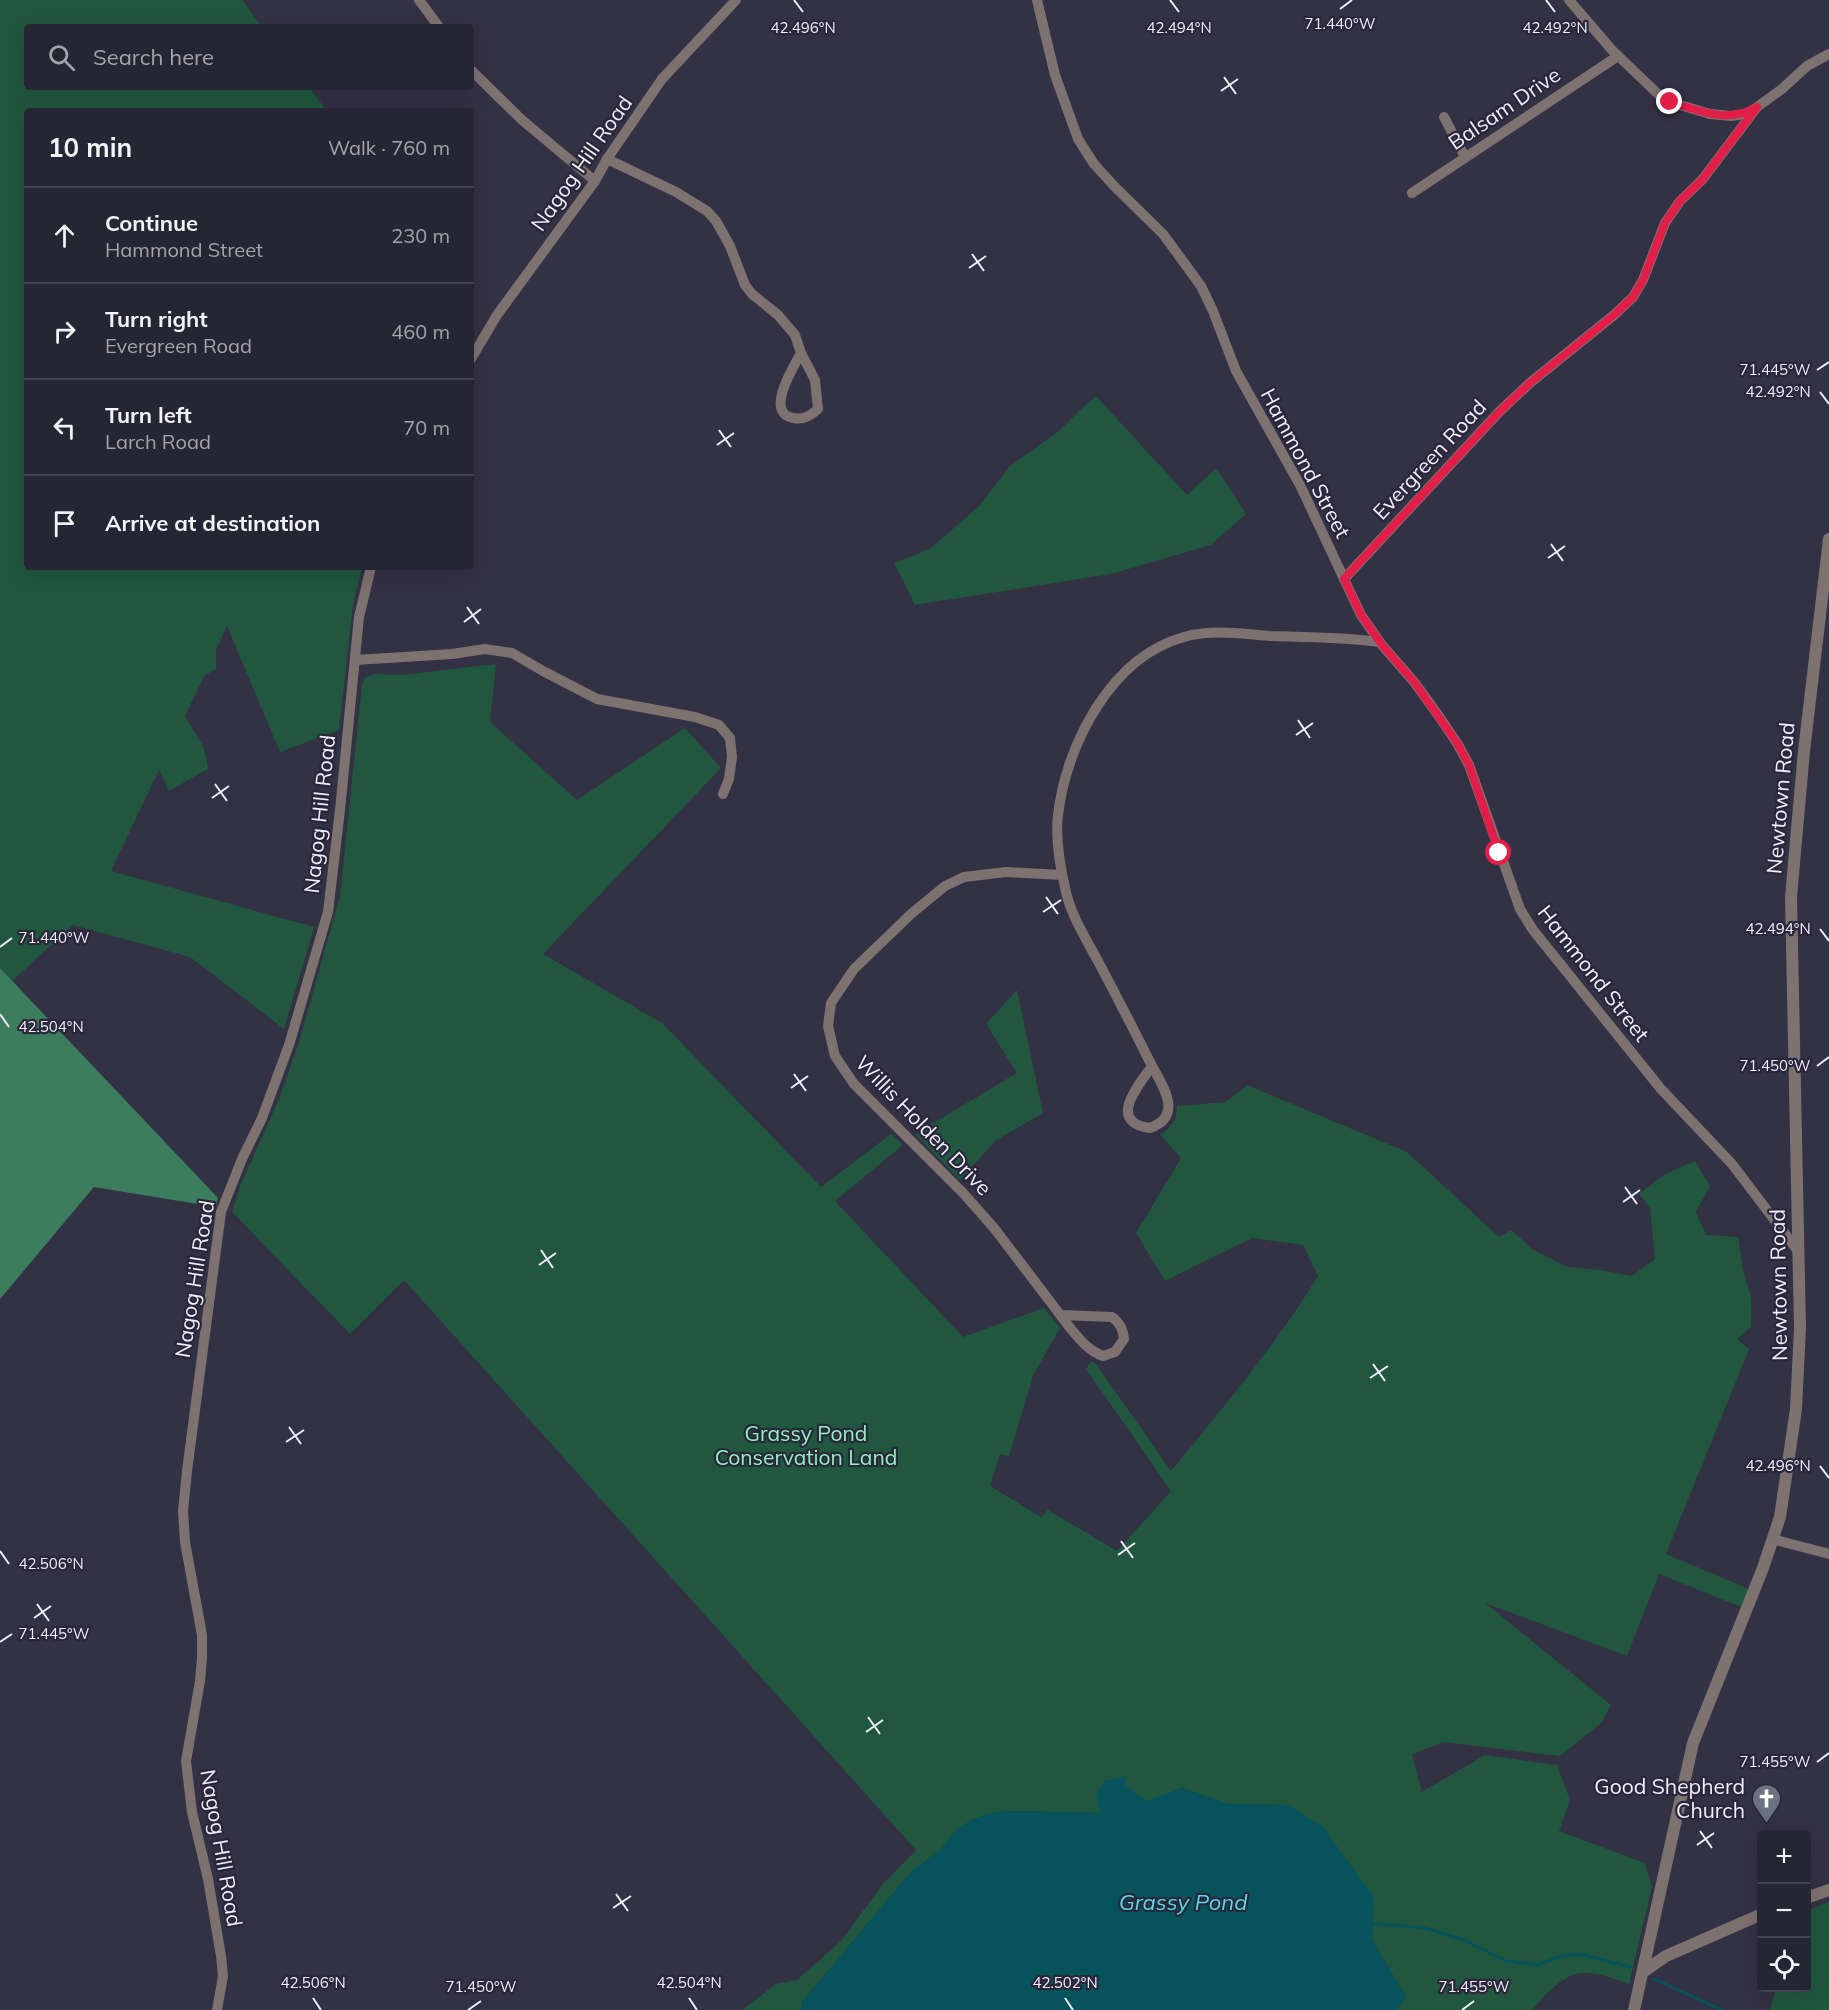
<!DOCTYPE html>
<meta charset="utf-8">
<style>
body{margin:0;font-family:Mulish,sans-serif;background:#2e2d3b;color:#f1f3f6}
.controls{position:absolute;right:18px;bottom:18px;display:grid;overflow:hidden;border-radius:6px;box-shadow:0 6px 24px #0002}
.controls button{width:54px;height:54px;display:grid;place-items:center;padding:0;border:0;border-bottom:2px solid #42424e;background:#262533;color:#f1f3f6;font:30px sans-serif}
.stop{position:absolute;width:18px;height:18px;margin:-14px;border:4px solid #e11d48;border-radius:50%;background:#fff}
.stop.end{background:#e11d48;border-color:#fff;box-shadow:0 2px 6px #0008}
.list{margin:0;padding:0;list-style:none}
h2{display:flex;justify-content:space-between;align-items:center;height:78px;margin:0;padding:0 24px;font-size:26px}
h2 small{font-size:20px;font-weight:400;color:#a4a5ac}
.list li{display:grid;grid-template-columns:39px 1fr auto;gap:18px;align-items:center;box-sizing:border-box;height:96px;padding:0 24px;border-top:2px solid #42424e}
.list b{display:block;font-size:22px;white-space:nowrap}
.list p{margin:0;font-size:20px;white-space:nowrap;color:#a4a5ac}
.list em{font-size:20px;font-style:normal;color:#a4a5ac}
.icon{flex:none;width:33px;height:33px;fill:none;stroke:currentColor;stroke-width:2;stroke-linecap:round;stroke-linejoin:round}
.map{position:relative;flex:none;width:1829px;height:2010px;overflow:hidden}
.search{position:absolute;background:#262533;box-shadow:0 6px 24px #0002;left:24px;top:24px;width:450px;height:66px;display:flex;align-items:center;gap:15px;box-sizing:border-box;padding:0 21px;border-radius:6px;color:#a4a5ac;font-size:22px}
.panel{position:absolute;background:#262533;box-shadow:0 6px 24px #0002;left:24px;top:108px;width:450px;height:462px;border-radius:6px}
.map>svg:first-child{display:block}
.green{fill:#21573e}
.forest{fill:#3b7d5d}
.water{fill:#06535b}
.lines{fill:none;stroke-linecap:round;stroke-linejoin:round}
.stream{stroke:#06535b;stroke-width:3}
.minor{stroke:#7e7271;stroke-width:10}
.tertiary{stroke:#7e7271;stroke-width:12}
.route{stroke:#e11d48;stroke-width:8}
.ticks{fill:none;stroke:#efeffb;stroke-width:2}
.labels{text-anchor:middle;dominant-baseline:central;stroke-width:4.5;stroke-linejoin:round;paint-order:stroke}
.street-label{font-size:21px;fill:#efeffb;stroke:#292739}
.park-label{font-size:21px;fill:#91f0c0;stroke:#292739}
.poi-label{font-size:21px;fill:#efeffb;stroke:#292739;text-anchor:end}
.water-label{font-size:22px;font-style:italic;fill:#56d8e7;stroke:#292739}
.ticks-label{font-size:15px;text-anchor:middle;fill:#efeffb;stroke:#292739;stroke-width:4.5;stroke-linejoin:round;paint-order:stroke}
</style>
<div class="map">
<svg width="1829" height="2010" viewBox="0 0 1829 2010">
<rect width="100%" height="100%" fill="#333144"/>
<g class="green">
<path d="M0 0H242L262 27H27V87H309L327 111H27V567H362L353 605 339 730 280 752 227 626 216 650V669L204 676 185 716 204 748 208 769 169 791 159 770 111 871 314 927 284 1029 190 957 73 925 12 981 0 968Z"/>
<path d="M1096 396 1187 495 1216 468 1246 514 1211 545 1111 574 915 605 894 563 930 549 980 505 1010 466 1059 431 1079 411Z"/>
<path d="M496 664 490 722 577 800 685 728 721 768 543 954 662 1023 821 1187 891 1134 903 1145 835 1201 963 1337 1044 1308 1060 1328 1033 1376 1009 1456 1000 1454 990 1486 1041 1517 1048 1510 1117 1551 1171 1491 1086 1369 1091 1361 1096 1364 1171 1471C1223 1408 1275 1346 1318 1276L1303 1245 1252 1238 1165 1281 1136 1233 1181 1158 1160 1135C1171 1127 1177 1121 1177 1106L1226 1102 1247 1085 1407 1152 1499 1237 1511 1230 1532 1249 1567 1267 1601 1270 1632 1276 1655 1259 1650 1208 1639 1194 1665 1174 1695 1161 1710 1186 1696 1212 1706 1235 1738 1237 1743 1270 1751 1297V1327L1737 1339 1749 1349 1666 1554 1749 1589 1741 1607 1659 1574 1627 1656 1485 1603 1611 1705 1601 1723 1560 1756 1443 1742 1412 1754 1421 1789 1420 1793 1485 1755 1557 1765 1570 1800 1559 1831 1645 1863 1652 1887 1629 1984C1579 1965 1568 1969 1532 2010H1396L1406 1997 1372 1940 1373 1920 1288 1805 1228 1804 1182 1788 1153 1802 1101 1813 1006 1811 973 1819 955 1831 940 1850 911 1872 802 2002 801 2010H742L776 1984 797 1980 840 1942 883 1884 916 1850 404 1280 350 1334 232 1212 240 1186 279 1099 299 1042 340 896 362 685 365 677 375 674 401 675Z"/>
<path d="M1017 990 1043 1113 995 1141 960 1180 915 1134 1017 1073 986 1024Z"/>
<path d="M1829 1902V2010H1770L1776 1988H1806L1807 1911Z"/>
</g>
<path class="forest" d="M0 968 218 1198 216 1207 94 1187 0 1299Z"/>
<path class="water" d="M1126 1776 1125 1785 1146 1801 1182 1788 1228 1804 1288 1805 1322 1826 1374 1897 1372 1940 1406 1997 1396 2010H801L802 2002 911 1872 940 1850 955 1831 963 1825 983 1815 1006 1811 1100 1813 1096 1795 1104 1781Z"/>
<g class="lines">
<g class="stream">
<path d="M1370 1923 1425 1928 1464 1940 1506 1961 1537 1965 1562 1956 1580 1954 1630 1967"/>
<path d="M1654 1979 1722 2010"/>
</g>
<g class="minor">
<path d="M419 0 439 27"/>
<path d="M1037 0 1055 75 1078 139 1094 164 1115 187 1163 234 1201 286 1213 311 1236 371 1300 485 1361 615 1382 645 1415 683 1438 715 1457 743 1469 765 1520 909 1533 930 1661 1089 1732 1164 1798 1251"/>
<path d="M1569 0 1612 50 1658 94 1670 102 1710 114 1731 116 1745 114 1754 109"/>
<path d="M471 70 522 120 595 181"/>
<path d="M1444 117 1465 157"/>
<path d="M607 159 676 192 707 211 716 221 730 246 745 285 752 294 778 315 795 335 801 353 815 380 818 409C810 416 804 420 793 418 764 413 794 366 801 353"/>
<path d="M1412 193 1618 56"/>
<path d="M471 359 497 315 595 181 607 159 662 79 736 0"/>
<path d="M1344 579 1500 411 1531 382 1614 315 1633 297 1643 280 1665 223 1680 201 1702 180 1757 107 1782 89 1807 66 1829 54"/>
<path d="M355 660 452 654 485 649 512 653 543 671 597 699 695 717 719 725 730 738 732 757 729 779 723 794"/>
<path d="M1152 1066C1164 1088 1183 1116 1150 1128 1106 1122 1139 1085 1152 1066 1135 1032 1118 999 1100 965 1088 942 1072 918 1066 892 1060 867 1055 840 1058 815 1066 745 1111 657 1184 637 1212 629 1243 634 1270 636 1306 637 1343 637 1379 642"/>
<path d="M1061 1315 1112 1317C1120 1323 1123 1329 1124 1339L1115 1352 1103 1356C1089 1351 1081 1341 1071 1329L994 1228 964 1194 854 1084 835 1056 828 1026 831 1003 854 969 911 914 945 886 964 877 1006 872 1062 875"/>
<path d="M1772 1539 1829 1554"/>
<path d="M217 2010 223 1976 221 1956 208 1879 192 1812 186 1761 200 1681 202 1658V1635L185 1542 183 1511 187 1471 221 1212 242 1159 262 1118 289 1045 328 912 340 810 359 617 371 567"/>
</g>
<g class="tertiary">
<path d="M1806 1898 1829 1890"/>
<path d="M1643 1972 1666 1956 1762 1914"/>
<path d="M1634 2010 1693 1743 1763 1568 1780 1517 1796 1409 1800 1328 1791 897 1804 751 1829 539"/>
</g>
</g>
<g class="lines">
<path class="route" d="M1499 853 1469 765 1457 743 1415 683 1382 645 1361 615 1344 579 1500 411 1531 382 1614 315 1633 297 1643 280 1665 223 1680 201 1702 180 1757 107C1727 124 1701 111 1670 102"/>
</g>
<path class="ticks" d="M794 0 803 12M1170 0 1179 12M1546 0 1555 12M1340 9 1352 0M1224 77 1236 94M1221 91 1238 79M972 254 984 271M969 268 986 256M1817 370 1829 362M1820 392 1829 404M719 430 731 447M717 445 734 433M1551 544 1563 561M1548 558 1565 546M467 607 479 624M464 622 481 609M1298 720 1310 738M1296 735 1313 723M215 784 227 801M212 798 229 786M1046 897 1058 914M1043 912 1061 900M1820 929 1829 941M0 947 12 938M0 1014 9 1027M1817 1066 1829 1057M794 1074 806 1091M791 1088 808 1076M1625 1187 1637 1204M1623 1202 1640 1190M541 1250 553 1268M539 1265 556 1253M1373 1364 1385 1381M1370 1378 1388 1366M289 1427 301 1444M286 1442 304 1430M1820 1466 1829 1478M1121 1541 1133 1558M0 1551 9 1564M1118 1555 1135 1543M37 1604 49 1621M34 1618 51 1606M0 1642 12 1634M868 1717 880 1734M866 1732 883 1720M1817 1762 1829 1753M1700 1831 1712 1848M1697 1845 1714 1833M616 1894 628 1911M613 1908 631 1896M313 1998 321 2010M689 1998 697 2010M1065 1998 1073 2010M468 2010 481 2001M1462 2010 1474 2001"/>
<defs>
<symbol id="church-pin" viewBox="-11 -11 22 30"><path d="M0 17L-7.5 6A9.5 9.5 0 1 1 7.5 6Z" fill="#6b7280" stroke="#292739"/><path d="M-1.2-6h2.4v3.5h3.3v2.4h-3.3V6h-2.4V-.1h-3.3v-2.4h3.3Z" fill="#fff"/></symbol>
</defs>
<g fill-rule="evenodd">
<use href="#church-pin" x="1750" y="1782" width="33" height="45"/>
</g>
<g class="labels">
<g class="street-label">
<text transform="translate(1504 108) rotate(-34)">Balsam Drive</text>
<text transform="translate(581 163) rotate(-55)">Nagog Hill Road</text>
<text transform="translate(1429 459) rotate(-47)">Evergreen Road</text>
<text transform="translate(1306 463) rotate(62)">Hammond Street</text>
<text transform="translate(1780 798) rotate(-85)">Newtown Road</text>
<text transform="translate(319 814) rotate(-84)">Nagog Hill Road</text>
<text transform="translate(1594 973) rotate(52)">Hammond Street</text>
<text transform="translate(924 1125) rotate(46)">Willis Holden Drive</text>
<text transform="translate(194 1279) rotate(-81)">Nagog Hill Road</text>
<text transform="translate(1778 1285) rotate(-91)">Newtown Road</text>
<text transform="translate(222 1848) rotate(80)">Nagog Hill Road</text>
</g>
<g class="park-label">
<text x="806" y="1433">Grassy Pond<tspan x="806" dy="24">Conservation Land</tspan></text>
</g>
<g class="poi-label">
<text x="1745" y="1786">Good Shepherd<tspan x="1745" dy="24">Church</tspan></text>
</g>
<g class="water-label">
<text x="1183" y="1902">Grassy Pond</text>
</g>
</g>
<g class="ticks-label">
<text x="1340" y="29">71.440°W</text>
<text x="1555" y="33">42.492°N</text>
<text x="803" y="33">42.496°N</text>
<text x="1179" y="33">42.494°N</text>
<text x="1775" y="375">71.445°W</text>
<text x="1778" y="397">42.492°N</text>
<text x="1778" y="934">42.494°N</text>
<text x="54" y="943">71.440°W</text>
<text x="51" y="1032">42.504°N</text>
<text x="1775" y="1071">71.450°W</text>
<text x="1778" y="1471">42.496°N</text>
<text x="51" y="1569">42.506°N</text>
<text x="54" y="1639">71.445°W</text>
<text x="1775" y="1767">71.455°W</text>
<text x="313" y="1988">42.506°N</text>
<text x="689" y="1988">42.504°N</text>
<text x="1065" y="1988">42.502°N</text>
<text x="481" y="1992">71.450°W</text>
<text x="1474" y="1992">71.455°W</text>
</g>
</svg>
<div class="controls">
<button>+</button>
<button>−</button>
<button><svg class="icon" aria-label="locate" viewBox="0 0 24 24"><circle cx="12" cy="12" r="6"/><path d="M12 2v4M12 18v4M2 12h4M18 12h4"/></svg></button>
</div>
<div class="stop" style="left:1499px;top:853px"></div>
<div class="stop end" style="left:1670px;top:102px"></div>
<div class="search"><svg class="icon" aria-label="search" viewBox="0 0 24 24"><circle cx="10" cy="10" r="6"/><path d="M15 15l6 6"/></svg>Search here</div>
<section class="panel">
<h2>10 min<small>Walk · 760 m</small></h2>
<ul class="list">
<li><svg class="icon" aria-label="ahead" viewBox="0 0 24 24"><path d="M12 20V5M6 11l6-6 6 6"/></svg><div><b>Continue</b><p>Hammond Street</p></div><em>230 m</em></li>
<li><svg class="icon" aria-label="right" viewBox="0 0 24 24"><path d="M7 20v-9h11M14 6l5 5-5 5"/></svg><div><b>Turn right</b><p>Evergreen Road</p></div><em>460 m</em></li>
<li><svg class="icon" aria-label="left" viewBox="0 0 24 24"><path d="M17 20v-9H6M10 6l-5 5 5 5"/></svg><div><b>Turn left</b><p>Larch Road</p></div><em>70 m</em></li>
<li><svg class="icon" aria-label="arrive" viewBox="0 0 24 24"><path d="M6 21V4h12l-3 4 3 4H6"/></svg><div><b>Arrive at destination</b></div></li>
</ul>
</section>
</div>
